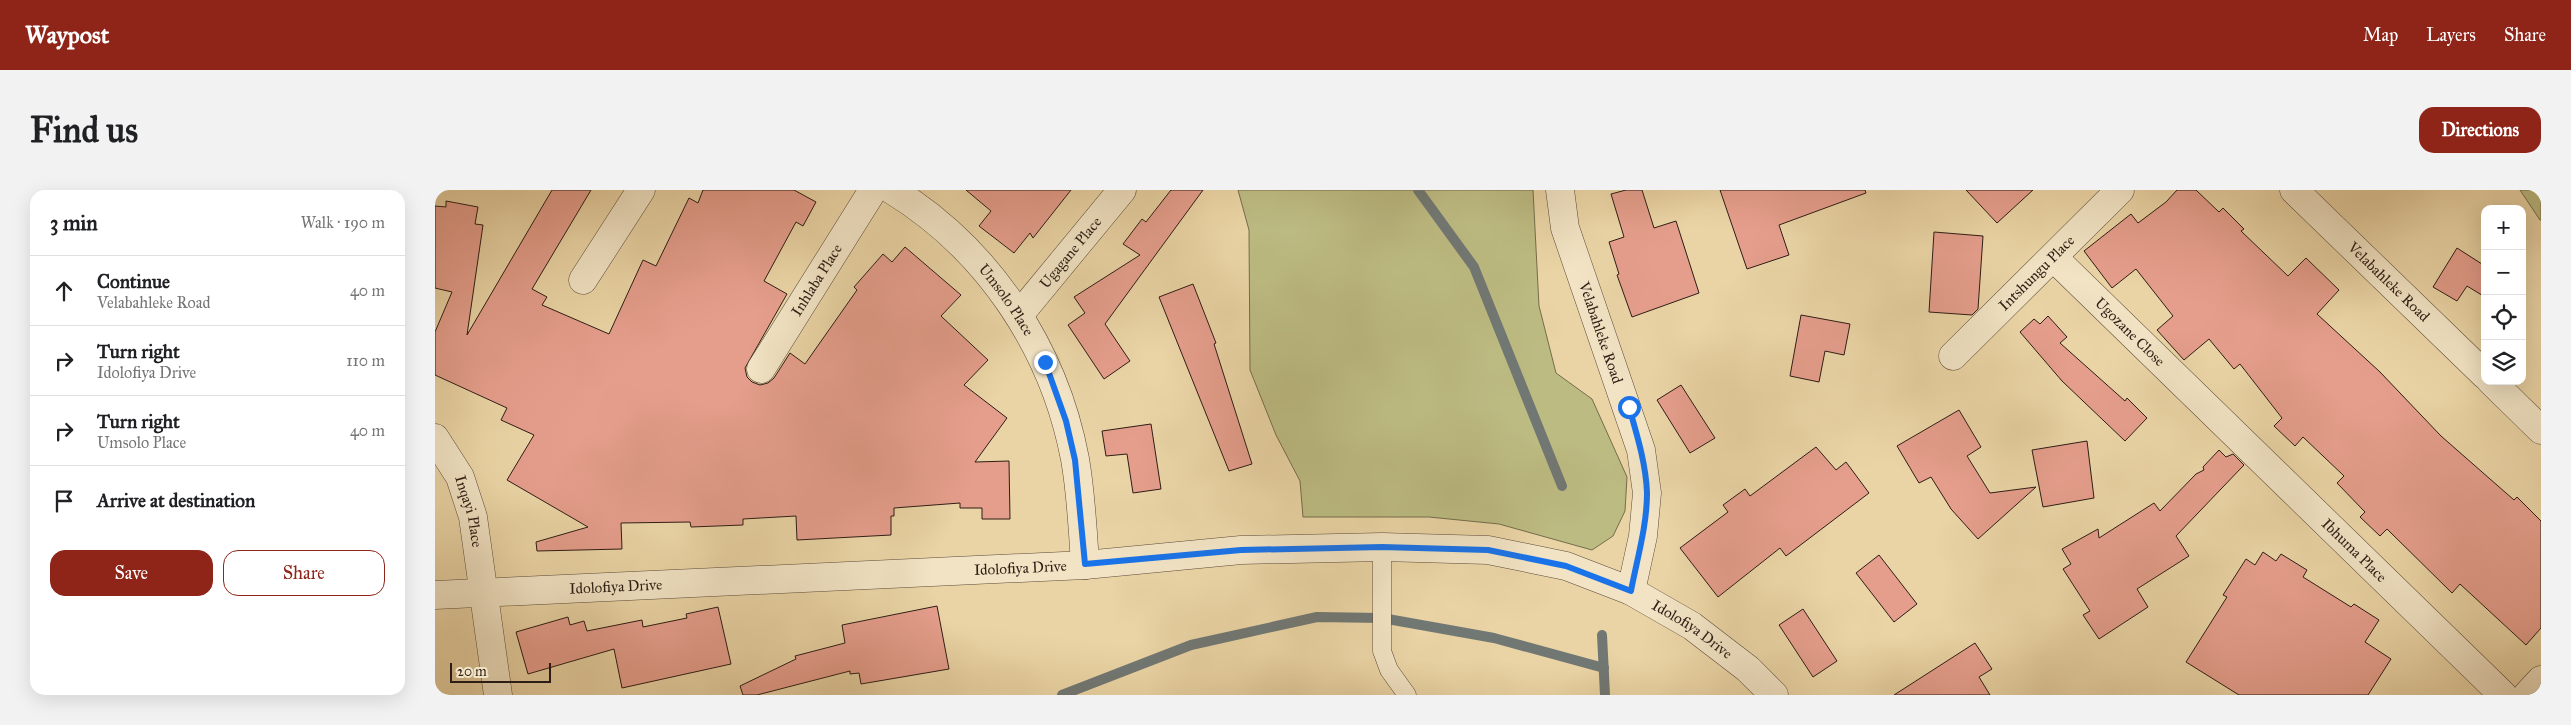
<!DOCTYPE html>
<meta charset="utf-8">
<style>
body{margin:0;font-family:"IM FELL Great Primer",serif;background:#f2f2f2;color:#202124}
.controls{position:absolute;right:15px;top:15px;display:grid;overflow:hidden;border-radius:10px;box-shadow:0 5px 20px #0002}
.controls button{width:45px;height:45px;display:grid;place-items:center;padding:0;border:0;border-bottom:1px solid #e0e0e0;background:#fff;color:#202124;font:25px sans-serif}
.scale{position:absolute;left:15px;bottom:12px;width:101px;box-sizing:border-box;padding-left:5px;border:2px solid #2d1d15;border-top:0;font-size:14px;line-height:18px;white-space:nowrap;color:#2d1d15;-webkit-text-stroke:4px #f1e3c4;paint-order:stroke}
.stop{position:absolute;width:15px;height:15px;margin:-11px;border:4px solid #1a73e8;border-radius:50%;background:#fff}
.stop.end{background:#1a73e8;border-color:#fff;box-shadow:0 1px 5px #0008}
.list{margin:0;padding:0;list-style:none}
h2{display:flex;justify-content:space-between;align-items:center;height:65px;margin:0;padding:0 20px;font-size:21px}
h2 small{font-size:16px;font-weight:400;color:#757577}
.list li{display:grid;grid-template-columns:32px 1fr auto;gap:15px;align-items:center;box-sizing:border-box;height:70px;padding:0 20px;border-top:1px solid #e0e0e0}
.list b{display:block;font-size:19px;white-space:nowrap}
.list p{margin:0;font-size:16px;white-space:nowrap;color:#757577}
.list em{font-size:16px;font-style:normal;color:#757577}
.actions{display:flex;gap:10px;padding:15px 20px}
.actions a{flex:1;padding:11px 0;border:1px solid #8f2418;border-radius:15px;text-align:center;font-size:18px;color:#8f2418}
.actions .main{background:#8f2418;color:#fff}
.icon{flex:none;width:28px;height:28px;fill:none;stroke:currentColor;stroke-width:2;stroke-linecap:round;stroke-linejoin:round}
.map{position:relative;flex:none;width:2106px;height:505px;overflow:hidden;border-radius:15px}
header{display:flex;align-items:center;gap:30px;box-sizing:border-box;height:70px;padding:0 25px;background:#8f2418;color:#fff}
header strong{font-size:24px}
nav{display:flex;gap:28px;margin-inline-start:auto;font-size:18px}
.intro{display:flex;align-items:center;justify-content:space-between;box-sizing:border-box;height:120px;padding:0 30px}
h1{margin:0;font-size:35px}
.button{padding:12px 22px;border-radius:15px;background:#8f2418;color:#fff;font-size:18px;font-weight:700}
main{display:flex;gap:30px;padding:0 30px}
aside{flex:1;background:#fff;border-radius:15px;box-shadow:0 5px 20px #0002}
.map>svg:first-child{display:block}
.green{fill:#bcbb82;stroke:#746c4c}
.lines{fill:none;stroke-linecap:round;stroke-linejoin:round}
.stream{stroke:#717874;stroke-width:10}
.building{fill:#e59e8c;stroke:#2d1d15}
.service-casing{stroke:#5c4b39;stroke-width:19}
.minor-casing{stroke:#5c4b39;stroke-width:29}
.service{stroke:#f1e3c4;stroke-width:18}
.minor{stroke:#f1e3c4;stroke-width:28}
.route{stroke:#1a73e8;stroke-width:6}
.labels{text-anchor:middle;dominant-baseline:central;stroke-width:4.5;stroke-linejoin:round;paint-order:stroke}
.street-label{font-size:15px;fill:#2d1d15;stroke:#f1e3c4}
</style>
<header>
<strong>Waypost</strong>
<nav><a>Map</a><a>Layers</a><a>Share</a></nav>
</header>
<div class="intro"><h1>Find us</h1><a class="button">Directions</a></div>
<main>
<aside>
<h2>3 min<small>Walk · 190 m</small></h2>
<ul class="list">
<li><svg class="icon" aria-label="ahead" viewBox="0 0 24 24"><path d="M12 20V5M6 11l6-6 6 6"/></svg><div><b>Continue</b><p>Velabahleke Road</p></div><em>40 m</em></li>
<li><svg class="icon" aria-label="right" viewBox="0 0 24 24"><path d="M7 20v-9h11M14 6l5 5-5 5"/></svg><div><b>Turn right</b><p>Idolofiya Drive</p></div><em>110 m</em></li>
<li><svg class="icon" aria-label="right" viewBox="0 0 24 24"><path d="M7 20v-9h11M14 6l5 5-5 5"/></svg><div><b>Turn right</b><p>Umsolo Place</p></div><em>40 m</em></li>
<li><svg class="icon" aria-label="arrive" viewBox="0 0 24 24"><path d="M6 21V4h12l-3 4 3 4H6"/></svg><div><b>Arrive at destination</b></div></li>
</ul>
<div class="actions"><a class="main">Save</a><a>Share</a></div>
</aside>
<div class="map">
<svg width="2106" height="505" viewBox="0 0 2106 505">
<rect width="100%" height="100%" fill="#ead4a5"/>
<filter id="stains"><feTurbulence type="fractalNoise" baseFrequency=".004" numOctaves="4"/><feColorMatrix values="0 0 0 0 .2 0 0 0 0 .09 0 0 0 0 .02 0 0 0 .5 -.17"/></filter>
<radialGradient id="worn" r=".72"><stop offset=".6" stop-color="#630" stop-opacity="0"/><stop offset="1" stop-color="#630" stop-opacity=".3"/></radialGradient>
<g class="green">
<path d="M803 0H1098L1104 116 1121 183 1157 209 1192 287 1190 321 1178 346 1157 360 1064 334 994 327H868L865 291 841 245 815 180 814 40Z"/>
<path d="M2085 0H2106V30H2105Z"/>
</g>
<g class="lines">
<g class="stream">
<path d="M983 0 1039 77 1127 296"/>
<path d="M1167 445 1170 505"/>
<path d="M627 505 756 455 882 427 947 428 1059 448 1169 478"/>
</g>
</g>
<g class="building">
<path d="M117 0H156L97 99 112 107 107 115 174 144 208 70 221 76 254 8 263 13 268 0H359L381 12 368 36 361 32 329 91 352 104 310 178 312 187 317 192 325 195 333 193 339 188 355 163 370 174 422 100 419 97 448 64 457 72 470 57 526 105 506 126 553 170 529 195 572 228 540 272 574 271 575 329H547V318H525V313L459 318V326H456V345L362 350 361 326 308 329V335L256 337 255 332 186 333 187 359 102 361 101 352 153 337 72 290 99 245 66 230 72 218 0 185V142L17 102 0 98V16L11 17V11L43 17 40 34 48 35 32 145Z"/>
<path d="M531 0H636L598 48 595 43 579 63 544 36 556 21Z"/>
<path d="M736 0H768L670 134 695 171 669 189 633 135 650 123 639 107 705 65 688 54 707 29 711 32Z"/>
<path d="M1191 0H1207L1219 38 1241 31 1264 103 1197 127 1182 85 1184 84 1174 52 1189 47 1176 4Z"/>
<path d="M1285 0H1430L1431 3 1344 35 1354 65 1312 79Z"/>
<path d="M1531 0H1598L1562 33Z"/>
<path d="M1742 0H1761L1784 22 1788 18 1809 39 1806 41 1853 86 1871 68 1904 100 1882 124 1945 182 2006 246 2079 310 2082 307 2106 331V438L2091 455 2025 394 2017 403 1952 339 1945 346 1925 327 1930 322 1902 293 1909 286 1868 247 1860 256 1839 236 1847 228 1805 174 1799 179 1774 149 1749 170 1722 140 1738 126 1701 79 1677 98 1649 61 1696 24 1703 33 1731 12Z"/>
<path d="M1499 42 1548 46 1543 119 1537 125 1494 122Z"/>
<path d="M2022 58 2050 76V107L2032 96 2022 111 1998 97Z"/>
<path d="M758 94 781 153 779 154 817 274 794 281 724 107Z"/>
<path d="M1366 125 1415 134 1409 165 1390 161 1384 192 1355 186Z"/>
<path d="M1613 126 1632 147 1625 153 1690 211 1692 208 1712 228 1690 251 1627 191 1585 142 1599 129 1605 134Z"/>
<path d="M1246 195 1280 248 1255 263 1222 210Z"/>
<path d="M1524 220 1546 257 1532 266 1555 303 1601 297 1543 349 1516 319 1496 287 1484 293 1462 256Z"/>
<path d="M716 234 726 299 698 303 692 264 671 266 667 241Z"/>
<path d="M1652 251 1659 308 1608 317 1597 260Z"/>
<path d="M1381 257 1401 280 1411 272 1434 303 1351 366 1345 358 1283 407 1245 358 1293 322 1288 315 1310 299 1315 306Z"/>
<path d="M1784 260 1791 267 1798 264 1809 275 1741 346 1754 366 1702 399 1713 417 1664 449 1648 425 1655 421 1628 379 1636 374 1627 359 1663 339 1664 348 1719 313 1725 321 1761 284 1769 280 1768 277Z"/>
<path d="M1828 362 1841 371 1846 364 1872 380 1868 387 1916 417 1919 414 1944 430 1930 452 1956 469 1933 505H1804L1751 472 1792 407 1788 405 1811 369 1820 375Z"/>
<path d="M1444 365 1482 414 1459 432 1421 383Z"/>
<path d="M502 416 514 479 426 494 424 483 415 484V481L322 505H308L305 496 361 469 360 466 410 453 407 435Z"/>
<path d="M283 417 296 474 187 498 179 459 93 484 81 442 133 427 135 435 149 431 152 441 207 430 208 437 252 428 251 424Z"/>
<path d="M1368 419 1402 471 1378 487 1344 435Z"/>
<path d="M1540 453 1557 479 1544 487 1555 505H1459Z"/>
</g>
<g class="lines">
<defs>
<path id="service" d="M947 357V461L954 480 972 505"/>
<g id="minor">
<path id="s1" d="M457 0C553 59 619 158 640 269 646 303 648 340 650 375"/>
<path id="s2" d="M1125 0 1130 38 1206 260 1212 303 1208 346 1196 401"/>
<path id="s3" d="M1859 0 2050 185"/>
<path id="s4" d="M1619 68 2068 505"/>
<path d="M148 90 206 0"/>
<path id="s5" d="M584 125 687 0"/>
<path id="s6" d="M1518 166 1685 0"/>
<path id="s7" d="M326 179 438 0"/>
<path d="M2056 191 2106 240"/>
<path id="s8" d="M0 248 25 287 38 327 63 505"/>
<path id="s9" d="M0 405 650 375 806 360 947 357 1053 360 1131 376 1196 401 1257 436 1313 479 1339 505"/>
<path d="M2092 505 2106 490"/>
</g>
</defs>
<use href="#service" class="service-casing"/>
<use href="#minor" class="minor-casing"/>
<use href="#service" class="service"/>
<use href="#minor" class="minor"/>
</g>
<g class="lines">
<path class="route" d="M610 172 631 231 640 270 650 374 806 360 947 357 1053 360 1131 376 1196 401C1202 369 1212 336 1212 303 1211 274 1202 245 1194 217"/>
</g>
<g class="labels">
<g class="street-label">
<text stroke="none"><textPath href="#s5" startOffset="81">Ugagane Place</textPath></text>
<text stroke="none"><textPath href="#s6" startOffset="118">Intshungu Place</textPath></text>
<text stroke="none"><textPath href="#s7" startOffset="105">Inhlaba Place</textPath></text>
<text stroke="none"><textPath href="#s3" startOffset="132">Velabahleke Road</textPath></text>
<text stroke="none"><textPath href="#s1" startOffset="160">Umsolo Place</textPath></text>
<text stroke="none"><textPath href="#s2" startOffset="149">Velabahleke Road</textPath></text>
<text stroke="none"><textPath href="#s4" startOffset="106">Ugozane Close</textPath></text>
<text stroke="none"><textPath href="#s8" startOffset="82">Inqayi Place</textPath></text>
<text stroke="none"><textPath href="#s4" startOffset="419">Ibhuma Place</textPath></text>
<text stroke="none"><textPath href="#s9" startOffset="586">Idolofiya Drive</textPath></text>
<text stroke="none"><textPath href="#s9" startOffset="181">Idolofiya Drive</textPath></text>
<text stroke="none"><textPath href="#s9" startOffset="1276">Idolofiya Drive</textPath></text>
</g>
</g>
<rect width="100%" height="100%" filter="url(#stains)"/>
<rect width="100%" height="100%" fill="url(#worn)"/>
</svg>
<div class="controls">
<button>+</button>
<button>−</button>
<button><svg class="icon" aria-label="locate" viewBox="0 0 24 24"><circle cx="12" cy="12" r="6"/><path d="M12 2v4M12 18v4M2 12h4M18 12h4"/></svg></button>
<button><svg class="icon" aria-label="layers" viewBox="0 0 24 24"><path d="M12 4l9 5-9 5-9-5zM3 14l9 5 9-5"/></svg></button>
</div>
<div class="scale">20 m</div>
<div class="stop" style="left:1194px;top:217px"></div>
<div class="stop end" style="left:610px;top:172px"></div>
</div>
</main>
